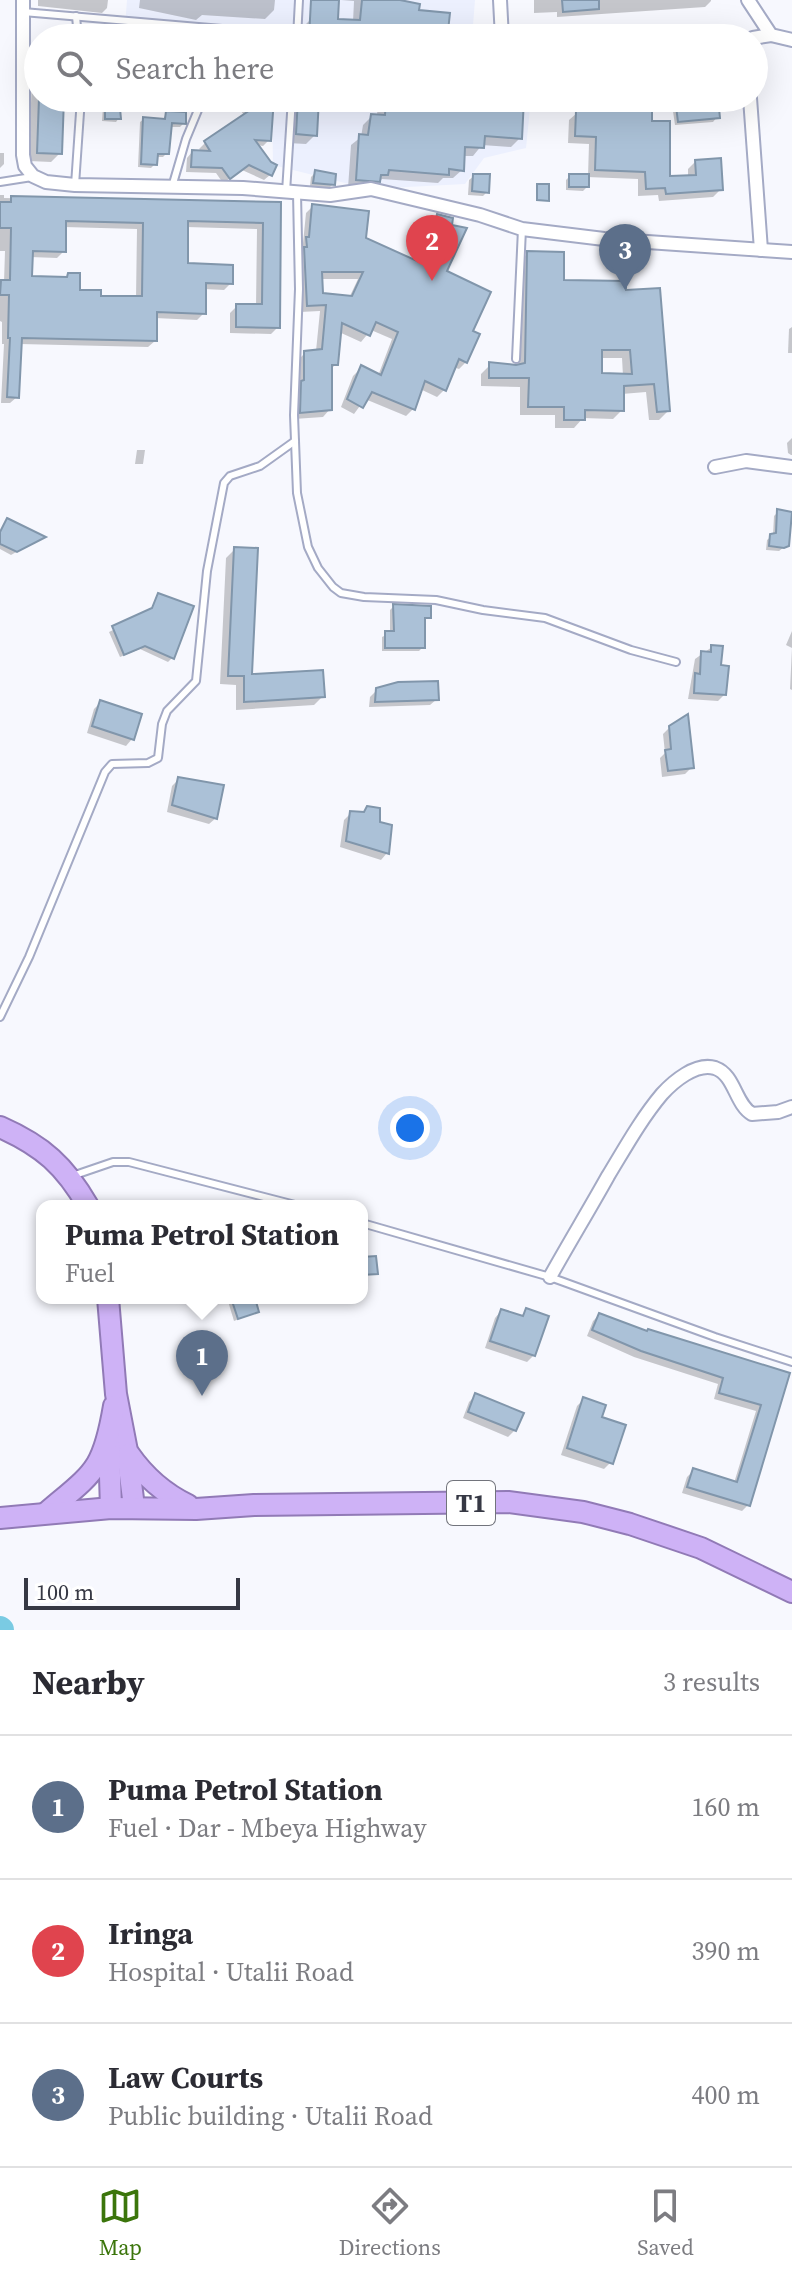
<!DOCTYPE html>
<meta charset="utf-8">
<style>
body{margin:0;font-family:"Source Serif 4",serif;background:#f2f2f3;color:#2b2b33}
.scale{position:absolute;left:24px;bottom:20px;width:216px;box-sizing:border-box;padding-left:8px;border:4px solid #363844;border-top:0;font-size:22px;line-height:28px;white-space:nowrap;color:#363844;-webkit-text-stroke:6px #fff;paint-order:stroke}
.you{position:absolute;left:410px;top:1128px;width:28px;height:28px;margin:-20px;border:6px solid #fff;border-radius:50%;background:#1a73e8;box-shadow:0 0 0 12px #1a73e833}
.badge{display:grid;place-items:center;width:52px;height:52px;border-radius:50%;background:#3b750b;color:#fff;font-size:26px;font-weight:700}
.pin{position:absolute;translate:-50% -66px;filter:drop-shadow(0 2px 4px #0008)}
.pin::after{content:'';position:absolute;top:42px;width:28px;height:24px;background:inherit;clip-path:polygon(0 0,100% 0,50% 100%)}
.popup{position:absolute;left:36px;top:1200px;width:332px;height:104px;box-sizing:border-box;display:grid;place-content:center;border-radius:16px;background:#fff;filter:drop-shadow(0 2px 6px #0005);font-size:26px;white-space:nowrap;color:#7c7c81}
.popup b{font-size:30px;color:#2b2b33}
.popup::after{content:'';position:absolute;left:50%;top:100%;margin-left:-16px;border:16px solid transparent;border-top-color:#fff}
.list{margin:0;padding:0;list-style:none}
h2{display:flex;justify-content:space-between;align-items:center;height:104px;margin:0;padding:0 32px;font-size:34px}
h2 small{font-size:26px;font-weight:400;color:#7c7c81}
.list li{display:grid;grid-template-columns:52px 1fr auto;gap:24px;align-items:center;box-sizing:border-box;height:144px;padding:0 32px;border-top:2px solid #e1e1e2}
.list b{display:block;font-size:30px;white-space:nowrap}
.list p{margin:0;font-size:26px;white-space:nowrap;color:#7c7c81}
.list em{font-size:26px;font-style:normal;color:#7c7c81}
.icon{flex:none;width:44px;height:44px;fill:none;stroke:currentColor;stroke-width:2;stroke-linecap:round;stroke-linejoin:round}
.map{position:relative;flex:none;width:792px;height:1630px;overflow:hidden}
.search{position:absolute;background:#fff;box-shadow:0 8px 32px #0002;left:24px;right:24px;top:24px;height:88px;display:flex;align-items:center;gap:20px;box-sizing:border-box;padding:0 28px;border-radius:44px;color:#7c7c81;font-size:30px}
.sheet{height:536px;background:#fff}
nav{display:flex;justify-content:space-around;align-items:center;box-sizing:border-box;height:112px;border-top:2px solid #e1e1e2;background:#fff;font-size:22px;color:#7c7c81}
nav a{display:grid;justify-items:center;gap:4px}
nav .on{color:#3b750b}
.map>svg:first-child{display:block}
.built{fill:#ecf0fe}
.shadow{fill:#0003;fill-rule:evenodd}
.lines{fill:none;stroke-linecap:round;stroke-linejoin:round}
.river{stroke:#7acbe3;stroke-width:26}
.building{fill:#abc1d7;stroke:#8196ab;stroke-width:2;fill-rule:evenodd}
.service-casing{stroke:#a4aac5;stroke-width:10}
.minor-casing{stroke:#a4aac5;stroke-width:16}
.trunk-casing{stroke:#917ab6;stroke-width:24}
.service{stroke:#fff;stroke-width:6}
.minor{stroke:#fff;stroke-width:12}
.trunk{stroke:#ceb2f6;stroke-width:20}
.labels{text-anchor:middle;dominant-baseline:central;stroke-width:8;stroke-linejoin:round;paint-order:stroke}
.shield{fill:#fff;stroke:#72747c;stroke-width:2}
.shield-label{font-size:26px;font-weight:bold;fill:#363844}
</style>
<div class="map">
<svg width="792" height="1630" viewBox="0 0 792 1630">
<rect width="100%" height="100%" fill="#f7f8fe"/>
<g class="built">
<path d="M127 0H475L472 38H256L125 26Z"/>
<path d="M272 98H531L526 148 484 158 465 184 369 189 273 165Z"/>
</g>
<g class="shadow">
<path d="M38 0H108L107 8 102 13 38 6Z"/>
<path d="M140 0H275L274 10 265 19 202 15 196 20 139 8Z"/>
<path d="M317 0H337L336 21 353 22 354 1 341 0H402L401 4 446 30 438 38 395 34V38H301L302 28 311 19Z"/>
<path d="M534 0H711V1L705 7 557 17V12L534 13Z"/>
<path d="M42 36 64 37V38H40Z"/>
<path d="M38 40V98H62L60 153 51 162 29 161 33 45Z"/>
<path d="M98 98H118L119 118 116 122 102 121 103 107H98Z"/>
<path d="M230 98H272L269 140 263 146 257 145 270 175 264 180 242 170 223 183 216 173 186 172 187 158 192 152H202L199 149 205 143 245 116Z"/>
<path d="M291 98H317L315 135 306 144 288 143Z"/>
<path d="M378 98H522L520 138 511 147 482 145 473 156H463L462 170 453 178H443L438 183 382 179 370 190 348 188 351 145 361 137 363 125 372 116 377 117Z"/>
<path d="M582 98H650V123L668 178 688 177V169L696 161 720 190 713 197 659 201 658 195 638 196V179L587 177V187L583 191 566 190V180L570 176H588L589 144 568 143 569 120 577 113H582Z"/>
<path d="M671 98H716L717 117 713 122 675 125Z"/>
<path d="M166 113 184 123 180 127H170L167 153 163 157H156L155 164 151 168 138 167 140 122 144 119 163 120Z"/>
<path d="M0 153H4V164L0 168Z"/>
<path d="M315 173 333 184 329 188 310 186 311 177Z"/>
<path d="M474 176 487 192 483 196 468 195 469 180Z"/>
<path d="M0 195H4V198L279 204 278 327 271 334 230 333V313L237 306H256L257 229 186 227V265L231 283 224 290 204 289V313L197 320 155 318V341L148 347 20 344 17 397 10 403H1L4 344H2V322L0 321V284L4 282 5 251H0ZM64 227 137 229 136 298H99L78 292 68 275 65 278H30V257L57 258 64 251Z"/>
<path d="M313 206 364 239 423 266 438 233 429 231 431 223 438 216 451 219 445 272 470 332 466 362 459 369 453 367 444 390 437 397 420 389 413 409 406 416 365 399 354 414 341 407 353 376 360 369 378 376 392 339 371 330 361 342 339 332 336 364 330 370V409L323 417 294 419 298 360 305 353 316 351 320 311 300 312V246L303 243 306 213ZM320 279H358L349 298 321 295Z"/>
<path d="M528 253 562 282 624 293 668 411 659 420H649L646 392 622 394V410L613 419 583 418 574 428H555V415H520V387L481 386V374L490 365 517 367 519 262ZM600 358H622L623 376 600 375Z"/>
<path d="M792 327V353H788L789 329Z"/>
<path d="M792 438V455H791L788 453 787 443Z"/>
<path d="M137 450H145L143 464H135Z"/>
<path d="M778 512 787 545 779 551 766 550 767 540 773 535 774 516Z"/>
<path d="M8 520 43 537 11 555 0 549V531Z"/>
<path d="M235 549 250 677 323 696 314 705 236 710V685L220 684 226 558Z"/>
<path d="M159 595 172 658 168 662 140 649 120 657 109 632 150 612Z"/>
<path d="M394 606 429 617 423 621V647L419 651H382V637L390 633V610Z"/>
<path d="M792 631V690L790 689 792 648 786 645Z"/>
<path d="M712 647 724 695 718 701 688 699 695 659Z"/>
<path d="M377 690 437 699 430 705 369 707 370 697Z"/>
<path d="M100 703 132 739 126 746 87 733 94 709Z"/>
<path d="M670 727 692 767 685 774 662 777 660 758 665 753 663 734Z"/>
<path d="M179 779 216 818 209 824 167 812 172 786Z"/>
<path d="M367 808 378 824 387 853 381 860 340 847 344 820 351 813 362 814Z"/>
<path d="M227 1298H248L254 1313 234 1321Z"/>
<path d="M501 1311 520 1317 526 1311 534 1355 527 1362 485 1348 495 1318Z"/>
<path d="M599 1315 647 1333 788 1375 748 1505 742 1511 682 1493 687 1477 694 1470 734 1483 756 1411 714 1399 718 1384 634 1357 587 1336 593 1321Z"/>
<path d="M476 1395 515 1430 508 1437 463 1418 469 1402Z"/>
<path d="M584 1399 600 1418 611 1462 604 1469 561 1455 577 1406Z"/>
</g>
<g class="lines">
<path class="river" d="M0 1629 1 1630"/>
</g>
<g class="building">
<path d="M311 0H339L338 19 360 20 362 0H400L420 4 419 10 450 13 448 31 398 25 397 38H309Z"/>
<path d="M562 0H599V9L563 12Z"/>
<path d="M39 98H64L62 154 37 153Z"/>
<path d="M105 98H119L121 119H105Z"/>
<path d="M240 98H274L271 141 255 140 271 162 277 165 272 176 249 165 230 179 222 168 191 167 192 150 210 151 204 141 250 110Z"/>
<path d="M298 98H319L317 136 296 134Z"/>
<path d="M386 98H524L522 139 485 136 484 148 465 147 464 171 449 169V175L389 170 388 175H381L380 182 356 180 359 134 368 135 371 114 385 115Z"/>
<path d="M605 98H652V121H670V176L696 175 695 160 721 158 723 190 666 194 665 188 646 189 645 172 595 170 596 137 575 136 576 111H594L595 105H605Z"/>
<path d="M675 98H718L720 118 678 122Z"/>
<path d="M166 111 186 112V124L172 123 169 154H158L157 165 141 164 143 117 165 119Z"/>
<path d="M315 170 336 174 335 185 313 183Z"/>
<path d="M473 174H490L489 193 472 191Z"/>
<rect x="569" y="174" width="20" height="13"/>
<path d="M537 184H549V201L537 200Z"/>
<path d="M11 196 281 202 280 328 236 327V304H262L263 223 188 221V263L233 265V284L206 283V314L157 312V341L22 338 19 398 7 397 10 338H8L9 295H0L1 280H10L11 228H0V202H11ZM66 221 143 223 142 296H101V290H80V273H68L67 277 32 276 33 251 66 252Z"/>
<path d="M312 204 369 211 366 238 426 265 444 226 435 224 437 214 453 218 452 225 467 228 447 271 491 292 473 331 480 334 467 363 459 359 446 391 425 381 415 410 372 392 363 408 347 399 361 365 381 375 398 332 376 322 370 336 342 323 338 365H332V410L300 413 301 381 304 380V351L322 349 326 305 307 306 304 247H307L306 237H309ZM322 272H363L352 296 323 293Z"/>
<path d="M527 251 564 252V280L626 281V290L660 288 670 411 657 412 654 384 624 386V411L585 410V420H564V407H528L529 378H489V362L516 365 525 363ZM602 350H630L632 374 602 373Z"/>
<path d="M777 509 792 512 789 546 784 548 769 546 770 534 776 533Z"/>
<path d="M7 518 46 537 17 552 0 544V532Z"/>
<path d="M234 547 258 548 252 674 323 670 325 697 244 702V676H228Z"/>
<path d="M158 593 194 606 174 659 145 646 124 655 112 626 152 608Z"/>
<path d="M393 604 431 606V618H425V648H385V631H394Z"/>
<path d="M711 645 723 646 721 665 729 666 726 695 694 693 695 673 700 674 701 651 711 652Z"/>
<path d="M438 681 439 700 375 702 376 688 398 682Z"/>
<path d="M100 700 142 714 134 740 92 726Z"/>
<path d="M688 714 694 768 668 771 665 750 671 749 669 726Z"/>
<path d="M178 777 224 785 217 819 172 805Z"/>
<path d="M367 806 380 808V822L392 825 389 854 346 841 350 811 364 812Z"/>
<path d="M376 1256 378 1274 362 1275V1257Z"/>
<path d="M231 1298H255L259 1312 238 1319Z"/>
<path d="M526 1308 549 1316 535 1356 490 1341 501 1309 523 1316Z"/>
<path d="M599 1313 647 1331 648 1329 790 1373 750 1506 687 1487 693 1468 737 1482 761 1405 719 1393 723 1378 641 1351 592 1330Z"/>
<path d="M475 1393 524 1413 516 1431 468 1412Z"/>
<path d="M583 1397 606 1405 602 1417 626 1425 613 1464 567 1448Z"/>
</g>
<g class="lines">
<defs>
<g id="service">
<path d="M23 12 222 29 297 33"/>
<path d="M76 16 78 38"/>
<path d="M297 38 299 0"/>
<path d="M0 182 32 177"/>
<path d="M75 185 81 98"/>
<path d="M172 187 186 139 203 98"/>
<path d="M286 192 292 98"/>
<path d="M297 193 299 289 294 415 297 493 308 547 318 568 333 587 341 593 364 597 436 600 483 610 545 618 631 650 676 662"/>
<path d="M516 359 522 229"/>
<path d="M0 1017 29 957 105 772 112 764 148 763 158 758 162 724 167 711 196 681 207 571 224 483 230 476 260 466 295 441"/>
<path d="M75 1175 113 1162H129L299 1206"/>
<path d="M362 1223 550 1277 715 1337 792 1362"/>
</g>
<g id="minor">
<path d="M23 0V155L25 166 33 176 46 182 75 185 243 188 330 195 371 189 480 215 522 229 604 239 792 252"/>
<path d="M500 0 502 38"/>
<path d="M748 0 771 35 792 40"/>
<path d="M753 38 771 35"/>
<path d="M750 98 761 250"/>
<path d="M715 467 746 461 792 467"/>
<path d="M550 1277C569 1243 589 1210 608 1176 625 1148 641 1119 662 1094 673 1082 696 1062 715 1068 735 1075 735 1104 752 1114L778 1112 792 1107"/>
</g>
<g id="trunk">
<path d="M0 1127C43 1146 65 1166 88 1206"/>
<path d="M108 1298 116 1394 127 1451 134 1507"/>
<path d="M109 1444 111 1508"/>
<path d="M129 1454C145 1477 163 1493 188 1505"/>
<path d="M46 1513C94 1472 103 1471 114 1406"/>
<path d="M0 1518 111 1508 196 1509 254 1505 508 1502 583 1512 630 1524 701 1548 792 1592"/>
</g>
</defs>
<use href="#service" class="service-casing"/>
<use href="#minor" class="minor-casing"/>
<use href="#trunk" class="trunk-casing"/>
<use href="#service" class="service"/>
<use href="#minor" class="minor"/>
<use href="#trunk" class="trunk"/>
</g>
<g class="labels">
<rect class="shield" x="447" y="1481" width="48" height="44" rx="6"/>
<g class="shield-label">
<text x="471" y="1503">T1</text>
</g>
</g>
</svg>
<div class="scale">100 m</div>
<div class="you"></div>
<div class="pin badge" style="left:202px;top:1396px;background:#5c6f8a">1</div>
<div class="popup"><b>Puma Petrol Station</b>Fuel</div>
<div class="pin badge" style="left:432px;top:281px;background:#e0444e">2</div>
<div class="pin badge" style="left:625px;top:290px;background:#5c6f8a">3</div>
<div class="search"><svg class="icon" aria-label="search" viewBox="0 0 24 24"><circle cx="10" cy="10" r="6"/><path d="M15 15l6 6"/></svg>Search here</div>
</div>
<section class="sheet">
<h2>Nearby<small>3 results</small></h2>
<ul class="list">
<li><span class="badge" style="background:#5c6f8a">1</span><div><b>Puma Petrol Station</b><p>Fuel · Dar - Mbeya Highway</p></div><em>160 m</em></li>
<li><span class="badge" style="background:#e0444e">2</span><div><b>Iringa</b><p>Hospital · Utalii Road</p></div><em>390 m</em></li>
<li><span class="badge" style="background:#5c6f8a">3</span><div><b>Law Courts</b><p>Public building · Utalii Road</p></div><em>400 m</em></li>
</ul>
</section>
<nav>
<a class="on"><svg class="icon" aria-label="map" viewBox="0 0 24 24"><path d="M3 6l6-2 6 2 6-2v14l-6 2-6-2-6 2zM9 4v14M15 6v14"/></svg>Map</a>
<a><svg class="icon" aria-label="directions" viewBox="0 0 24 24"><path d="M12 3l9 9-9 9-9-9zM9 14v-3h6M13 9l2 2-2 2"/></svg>Directions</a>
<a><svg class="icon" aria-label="saved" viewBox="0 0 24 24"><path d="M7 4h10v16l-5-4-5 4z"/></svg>Saved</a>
</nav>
